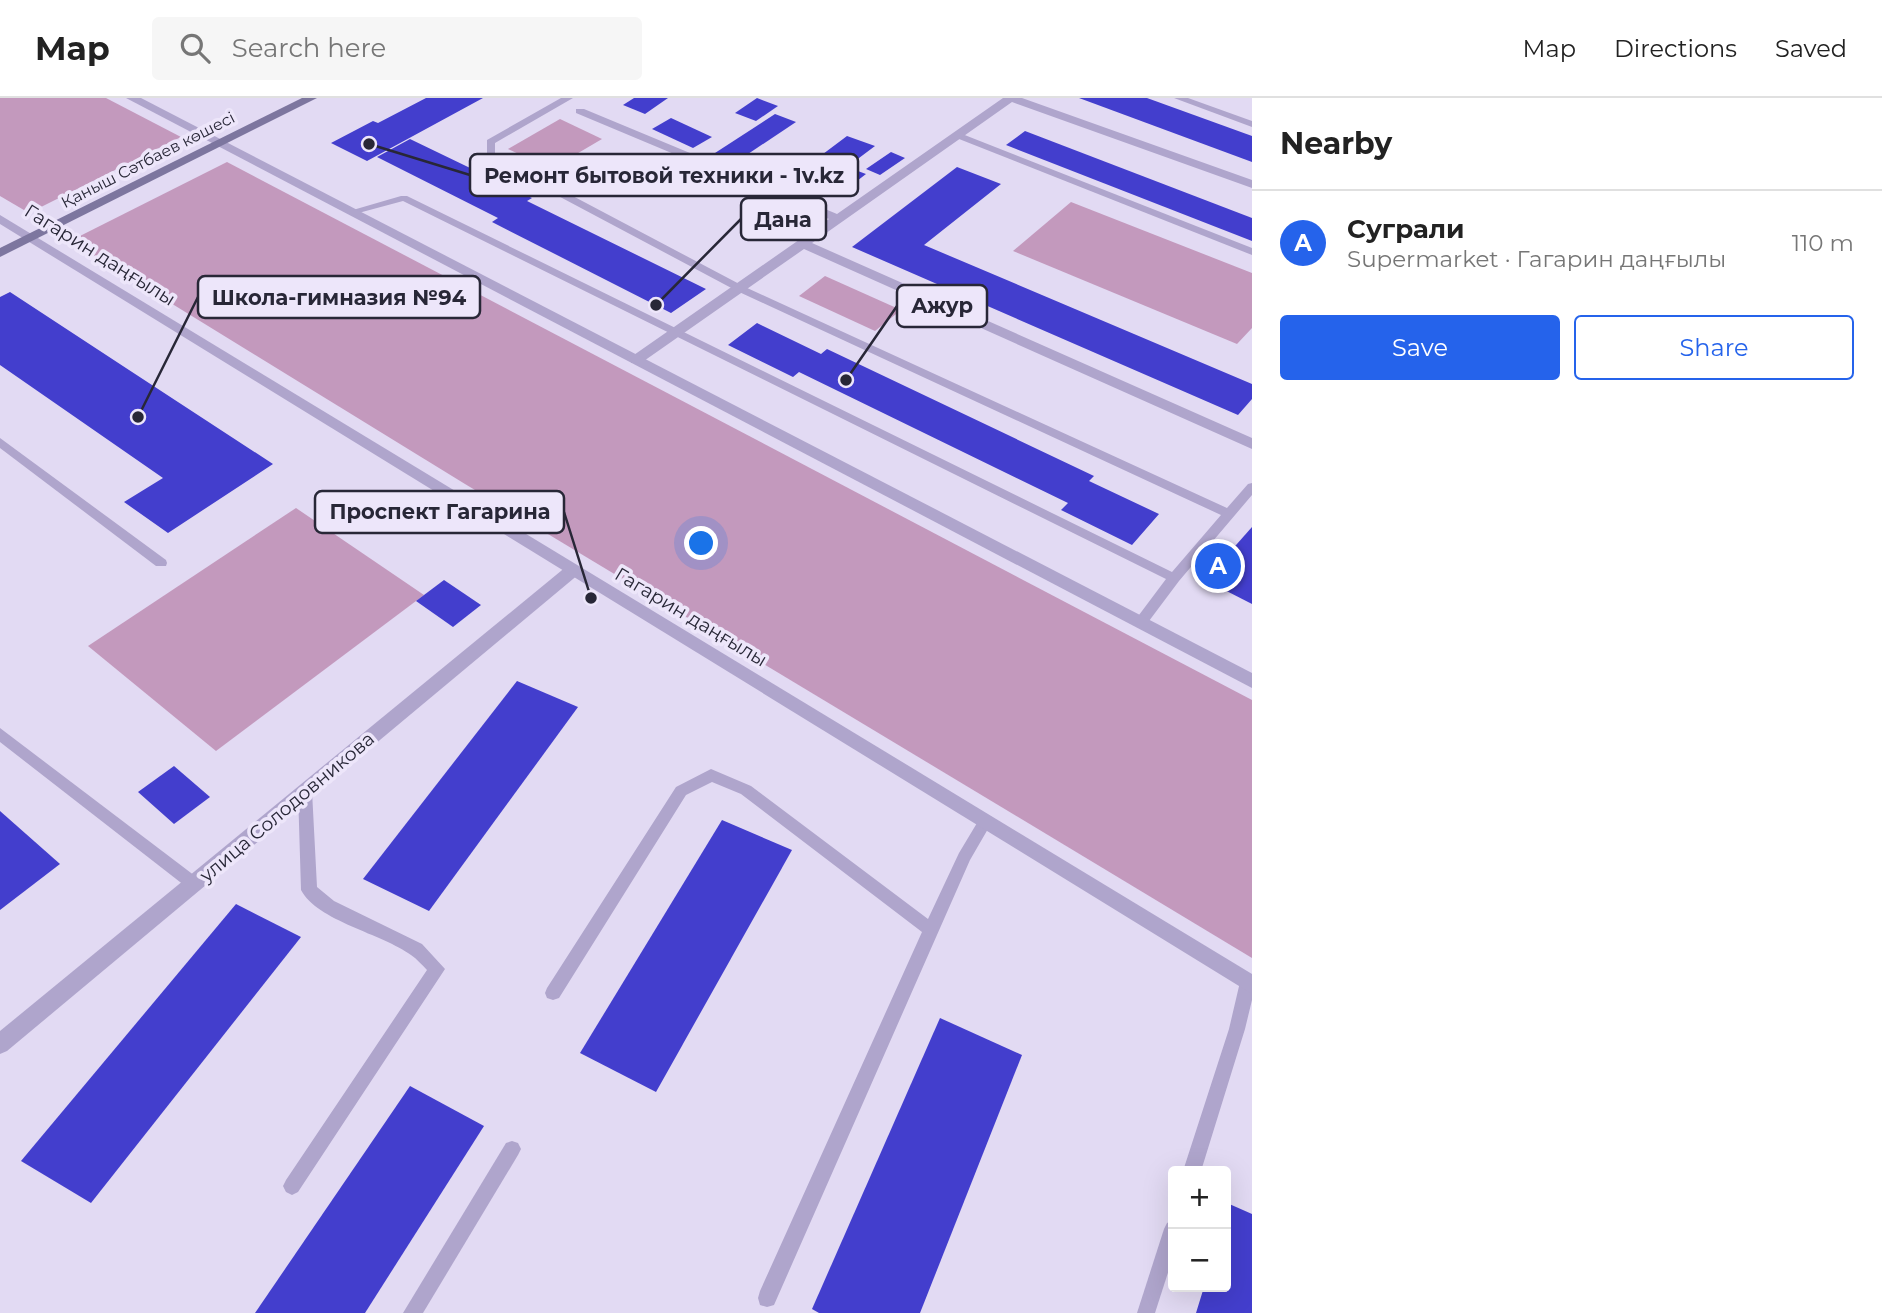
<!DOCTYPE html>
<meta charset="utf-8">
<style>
body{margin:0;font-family:Montserrat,sans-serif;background:#f6f6f6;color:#222}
.controls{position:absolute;right:21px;bottom:21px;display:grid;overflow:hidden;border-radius:7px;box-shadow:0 7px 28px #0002}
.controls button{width:63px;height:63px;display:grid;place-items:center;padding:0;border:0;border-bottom:2px solid #e0e0e0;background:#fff;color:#222;font:35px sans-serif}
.you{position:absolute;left:702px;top:446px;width:24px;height:24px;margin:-18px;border:5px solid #fff;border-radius:50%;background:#1a73e8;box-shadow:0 0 0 10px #1a73e833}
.badge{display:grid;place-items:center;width:46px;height:46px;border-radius:50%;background:#2563eb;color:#fff;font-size:23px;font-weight:700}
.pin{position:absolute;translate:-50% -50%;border:4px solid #fff;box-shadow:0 2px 7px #0006}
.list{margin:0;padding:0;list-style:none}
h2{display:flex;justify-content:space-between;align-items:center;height:91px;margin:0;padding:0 28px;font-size:30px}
h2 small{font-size:23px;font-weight:400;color:#767676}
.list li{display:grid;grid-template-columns:46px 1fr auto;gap:21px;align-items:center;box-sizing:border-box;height:105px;padding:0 28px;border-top:2px solid #e0e0e0}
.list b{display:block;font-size:26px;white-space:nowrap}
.list p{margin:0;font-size:23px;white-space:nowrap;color:#767676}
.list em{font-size:23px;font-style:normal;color:#767676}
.actions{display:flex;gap:14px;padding:21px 28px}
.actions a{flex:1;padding:16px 0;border:2px solid #2563eb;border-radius:7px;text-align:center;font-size:24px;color:#2563eb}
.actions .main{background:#2563eb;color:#fff}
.icon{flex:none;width:38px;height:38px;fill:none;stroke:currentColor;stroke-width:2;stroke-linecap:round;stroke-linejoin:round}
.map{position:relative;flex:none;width:1252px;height:1215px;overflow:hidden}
header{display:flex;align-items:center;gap:42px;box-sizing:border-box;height:98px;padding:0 35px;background:#fff;border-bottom:2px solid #e0e0e0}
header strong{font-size:33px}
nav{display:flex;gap:38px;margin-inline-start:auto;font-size:24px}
.search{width:490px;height:63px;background:#f6f6f6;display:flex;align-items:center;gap:18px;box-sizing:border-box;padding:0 24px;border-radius:7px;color:#767676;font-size:26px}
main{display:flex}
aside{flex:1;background:#fff}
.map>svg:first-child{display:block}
.green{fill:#c399bd}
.building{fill:#433ecd}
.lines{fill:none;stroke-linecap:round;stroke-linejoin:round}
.service{fill:#afa5cc;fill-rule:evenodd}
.minor{fill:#afa5cc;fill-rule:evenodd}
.tertiary{fill:#afa5cc;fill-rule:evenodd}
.secondary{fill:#7d769f;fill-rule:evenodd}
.labels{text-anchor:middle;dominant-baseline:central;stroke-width:7;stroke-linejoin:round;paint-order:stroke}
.far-street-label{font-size:16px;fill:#282737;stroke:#ede6fa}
.street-label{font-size:19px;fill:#282737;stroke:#ede6fa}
.leader{fill:none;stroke:#282737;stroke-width:2.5}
.callout-dot{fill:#282737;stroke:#ede6fa;stroke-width:2.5}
.callout{fill:#ede6fa;stroke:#282737;stroke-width:2.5}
.callout-label{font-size:21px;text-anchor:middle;font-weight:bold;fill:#282737}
</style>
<header>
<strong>Map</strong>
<div class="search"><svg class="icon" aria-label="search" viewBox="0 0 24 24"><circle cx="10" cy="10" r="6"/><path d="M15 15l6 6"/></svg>Search here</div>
<nav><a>Map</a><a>Directions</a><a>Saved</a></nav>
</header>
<main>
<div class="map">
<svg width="1252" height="1215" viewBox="0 0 1252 1215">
<rect width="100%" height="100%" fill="#e2daf3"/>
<g class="green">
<path d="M0 0H106L181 39 29 115 0 98Z"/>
<path d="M560 21 602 41 551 71 508 51Z"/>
<path d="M227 64 1252 602V860L465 386 70 143Z"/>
<path d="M1071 104 1252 175V230L1237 246 1013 153Z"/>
<path d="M825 178 901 212 875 233 799 198Z"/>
<path d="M296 410 424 497 216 653 88 548Z"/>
</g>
<g class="building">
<path d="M426 0H483L367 63 331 45 373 23 378 25Z"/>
<path d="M634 0H668L645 16 623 7Z"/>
<path d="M757 0 778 8 756 23 735 15Z"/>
<path d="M1079 0H1147L1252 38V64Z"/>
<path d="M775 16 796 24 736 64 715 55Z"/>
<path d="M671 20 712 39 693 50 652 31Z"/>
<path d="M1025 33 1252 120V143L1006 47Z"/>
<path d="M847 38 875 48 847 69 866 76 844 93 788 72 810 55 819 59Z"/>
<path d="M410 41 532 100 527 103 706 191 671 215 492 124 498 120 377 59Z"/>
<path d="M891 54 905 60 880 77 866 71Z"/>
<path d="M957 69 1001 86 924 147 1252 286V301L1238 317 852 149Z"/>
<path d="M10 194 129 272 273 366 168 435 124 404 163 380 0 267V199Z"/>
<path d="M757 225 821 256 827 251 1094 378 1089 383 1159 416 1132 447 1061 412 1068 405 799 274 793 279 728 247Z"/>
<path d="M1252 429V506L1205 482Z"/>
<path d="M444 482 481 507 453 529 416 503Z"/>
<path d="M517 583 578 609 429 813 363 781Z"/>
<path d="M174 668 210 699 174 726 138 694Z"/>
<path d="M0 713 60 766 0 812Z"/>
<path d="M722 722 792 752 656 994 580 955Z"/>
<path d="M236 806 301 839 91 1105 21 1063Z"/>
<path d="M940 920 1022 957 920 1215H819L812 1211Z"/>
<path d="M410 988 484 1028 365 1215H255Z"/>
<path d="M1227 1105 1252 1116V1215H1196L1204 1189H1226Z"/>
</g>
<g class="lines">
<g class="service">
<path d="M561 0H573L495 45V57L745 189 1227 410 1248 386 1252 385V397L1179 483 1146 527H1136L1134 524 1136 521 1166 481 403 103 351 117 346 114 401 98H407L1172 474 1221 417 737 193 487 60V42Z"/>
<path d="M1174 0H1188L1252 23V29Z"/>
<path d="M957 34 1252 150V157L954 39 952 37Z"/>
<path d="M0 340 166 462 167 465 166 468H156L0 350Z"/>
<path d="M0 630 199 781 202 786 199 791 194 793 189 791 0 644Z"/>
<path d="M711 671 751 688 928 821 959 755 980 720 985 718 990 720 992 724 970 762 774 1207 767 1209 760 1207 758 1200 760 1193 922 834 741 696 712 684 686 697 559 900 553 902 547 900 545 895 547 890 676 689Z"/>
<path d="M305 687 310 689 312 693 317 789 334 803 422 846 445 871 298 1094 292 1097 286 1094 283 1088 286 1082 427 872C422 867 417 861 411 857 383 836 317 823 301 792L298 693 300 689Z"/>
<path d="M1248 877 1252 878V902L1245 931 1201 1073H1183L1229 931 1240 884 1242 879Z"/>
<path d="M512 1043 518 1045 521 1051 518 1057 423 1215H403L506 1045Z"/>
<path d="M1173 1122V1159L1155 1215H1137L1164 1131 1167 1125Z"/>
</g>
<g class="minor">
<path d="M1003 0H1022L1252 82V90L1012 4 812 145 1252 340V351L804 151 641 265H631V259L829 121 576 15V11H584L837 116Z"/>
<path d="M573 466 581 472 579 476 7 953 0 956V933L567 468Z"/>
</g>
<g class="tertiary">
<path d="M126 0H141L1252 575V590Z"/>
<path d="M0 117 1252 876V896L0 126Z"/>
</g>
<path class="secondary" d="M302 0H317L0 159V150Z"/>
</g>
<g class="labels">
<g class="far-street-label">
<text transform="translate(148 62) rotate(-27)">Қаныш Сәтбаев көшесі</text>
</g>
<g class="street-label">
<text transform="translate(100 157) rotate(32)">Гагарин даңғылы</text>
<text transform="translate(691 519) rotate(31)">Гагарин даңғылы</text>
<text transform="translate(287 709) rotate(-40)">улица Солодовникова</text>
</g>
</g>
<path class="leader" d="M369 46L470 77M656 207L741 121M138 319L198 199M846 282L897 208M591 500L564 414"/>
<g class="callout-dot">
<circle cx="369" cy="46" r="7"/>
<circle cx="656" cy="207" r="7"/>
<circle cx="138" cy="319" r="7"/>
<circle cx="846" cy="282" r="7"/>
<circle cx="591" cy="500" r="7"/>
</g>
<g class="callout">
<rect x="470" y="56" width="388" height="42" rx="7"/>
<rect x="741" y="100" width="85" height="42" rx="7"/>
<rect x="198" y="178" width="282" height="42" rx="7"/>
<rect x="897" y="187" width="90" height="42" rx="7"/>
<rect x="315" y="393" width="249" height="42" rx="7"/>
</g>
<g class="callout-label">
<text x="664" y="85">Ремонт бытовой техники - 1v.kz</text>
<text x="783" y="129">Дана</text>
<text x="339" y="207">Школа-гимназия №94</text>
<text x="942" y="215">Ажур</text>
<text x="440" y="421">Проспект Гагарина</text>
</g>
</svg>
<div class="controls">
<button>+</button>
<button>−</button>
</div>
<div class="you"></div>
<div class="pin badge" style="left:1218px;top:468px">A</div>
</div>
<aside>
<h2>Nearby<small></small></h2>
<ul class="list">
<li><span class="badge">A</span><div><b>Суграли</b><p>Supermarket · Гагарин даңғылы</p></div><em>110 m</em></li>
</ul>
<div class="actions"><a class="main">Save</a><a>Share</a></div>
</aside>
</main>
